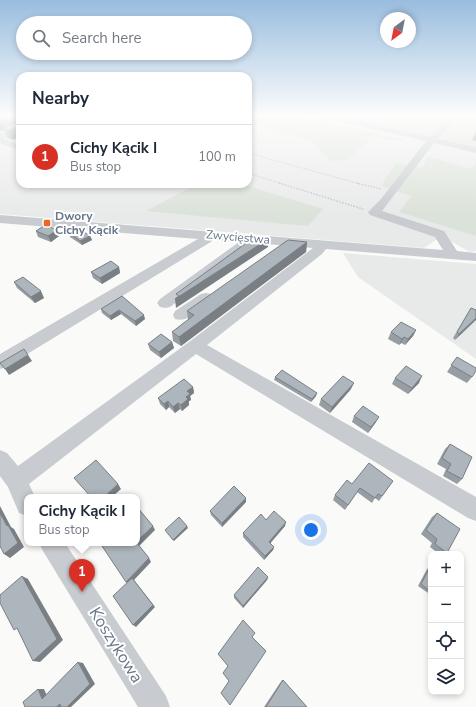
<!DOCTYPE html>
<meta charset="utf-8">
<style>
body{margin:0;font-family:"Nunito Sans",sans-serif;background:#f2f2f3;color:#1f2937}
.controls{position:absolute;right:12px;bottom:12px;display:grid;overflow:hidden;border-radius:8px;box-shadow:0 2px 6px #0003}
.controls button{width:36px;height:36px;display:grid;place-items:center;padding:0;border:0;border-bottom:1px solid #e0e1e3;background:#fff;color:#1f2937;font:20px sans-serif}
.compass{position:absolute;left:380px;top:12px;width:36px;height:36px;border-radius:50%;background:#fff;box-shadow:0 2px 6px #0003;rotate:212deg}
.you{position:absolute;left:311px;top:530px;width:14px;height:14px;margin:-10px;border:3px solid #fff;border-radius:50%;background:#1a73e8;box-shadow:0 0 0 6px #1a73e833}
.badge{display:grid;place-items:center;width:26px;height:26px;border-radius:50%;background:#d93025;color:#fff;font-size:13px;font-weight:700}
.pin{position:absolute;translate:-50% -33px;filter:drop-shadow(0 1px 2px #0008)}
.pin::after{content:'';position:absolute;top:21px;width:14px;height:12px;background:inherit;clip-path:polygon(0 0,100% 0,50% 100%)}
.popup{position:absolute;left:24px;top:494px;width:116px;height:52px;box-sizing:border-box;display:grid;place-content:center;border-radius:8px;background:#fff;filter:drop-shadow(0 1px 3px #0005);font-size:13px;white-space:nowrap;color:#747a83}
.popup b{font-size:15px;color:#1f2937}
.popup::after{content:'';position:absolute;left:50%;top:100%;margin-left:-8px;border:8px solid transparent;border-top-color:#fff}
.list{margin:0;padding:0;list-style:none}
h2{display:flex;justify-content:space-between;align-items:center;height:52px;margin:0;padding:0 16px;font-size:17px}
h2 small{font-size:13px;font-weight:400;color:#747a83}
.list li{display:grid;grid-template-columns:26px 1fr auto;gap:12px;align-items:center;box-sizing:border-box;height:64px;padding:0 16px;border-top:1px solid #e0e1e3}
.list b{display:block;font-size:15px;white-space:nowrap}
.list p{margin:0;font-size:13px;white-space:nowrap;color:#747a83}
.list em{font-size:13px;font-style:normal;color:#747a83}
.icon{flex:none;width:22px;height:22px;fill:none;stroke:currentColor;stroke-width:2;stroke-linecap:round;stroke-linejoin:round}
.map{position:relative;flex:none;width:476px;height:707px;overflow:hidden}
.search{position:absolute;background:#fff;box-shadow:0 2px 6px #0003;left:16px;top:16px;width:236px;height:44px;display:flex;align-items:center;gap:10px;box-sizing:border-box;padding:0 14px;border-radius:22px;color:#747a83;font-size:15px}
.panel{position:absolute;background:#fff;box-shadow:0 2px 6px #0003;left:16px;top:72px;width:236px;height:116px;border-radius:12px}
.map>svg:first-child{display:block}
.built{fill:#e8e9e9}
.green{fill:#dbe2d9}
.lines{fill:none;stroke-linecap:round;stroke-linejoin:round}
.path-far1{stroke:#bfc2c5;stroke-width:1;stroke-dasharray:1 1;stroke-linecap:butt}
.path{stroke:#bfc2c5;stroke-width:1.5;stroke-dasharray:1.5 1.5;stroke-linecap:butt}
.minor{fill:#c8cbcf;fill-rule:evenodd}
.wall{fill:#969da3}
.shaded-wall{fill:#7a7f84}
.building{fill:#aeb6bd;stroke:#7a7f84}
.poi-dot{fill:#ea6728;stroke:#fff;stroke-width:1.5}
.labels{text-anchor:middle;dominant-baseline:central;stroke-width:4;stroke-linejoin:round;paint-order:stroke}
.far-poi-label{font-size:12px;font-weight:bold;fill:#68788a;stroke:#fff;text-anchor:start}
.far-street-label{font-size:12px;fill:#68788a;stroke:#fff}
.near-street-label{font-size:17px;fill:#68788a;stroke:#fff}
</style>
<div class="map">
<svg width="476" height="707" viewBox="0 0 476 707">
<rect width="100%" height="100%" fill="#fafaf8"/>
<g class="built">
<path d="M0 116H20V184H248V116H476V251L470 252 452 242 436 240 424 248 0 214Z"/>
<path d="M343 253 476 264V359L358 277Z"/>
</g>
<g class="green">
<path d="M248 116H301L411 142 372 137 348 160 330 161 312 141 248 123Z"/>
<path d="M334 116H476V148Z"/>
<path d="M427 156 471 169 476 162V236L399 212 411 196 381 186 396 163 423 168Z"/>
<path d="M197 184H242L323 209 308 226 146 211Z"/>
</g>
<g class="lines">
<g class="path-far1">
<path d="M248 153 360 184"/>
<path d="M248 173 282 184"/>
</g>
<g class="path">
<path d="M279 183 363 209"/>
<path d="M356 183 381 189"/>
</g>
<g class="minor">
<path d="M324 116H339L430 137 449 116H458L438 139 476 147V153L434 143 382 211 444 231 457 251 476 253V261L326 249 322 254 207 345 476 497V521L468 518 196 354 29 484 35 497H27V516L19 513 8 487 0 476V450L7 453 18 466 189 342 313 248 255 243 170 307 165 308 160 307 157 303 160 299 239 242 214 240 6 367 0 369V354L198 239 0 223V215L443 250 435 237 370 215 368 212 381 199 426 141 328 119Z"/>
<path d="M20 125V131L3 138 16 143 20 141V148L16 149 0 143V133Z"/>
<path d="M206 293 211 294 214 298 211 302C201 309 188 323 175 319L173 315 175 311 201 294Z"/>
<path d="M39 543H65L166 696 170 707H138L43 551Z"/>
</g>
</g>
<g class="wall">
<path d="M0 116H20V137L13 140 7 138 4 130 0 131Z"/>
<path d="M476 131V141L472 140Z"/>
<path d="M36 231 59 236 51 242 38 237Z"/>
<path d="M69 232 90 236 92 240 82 245 70 237Z"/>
<path d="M307 242 306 252 181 346 173 341 172 332 188 320 187 311Z"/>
<path d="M119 267 120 273 102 284 93 278 91 272Z"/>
<path d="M14 282 44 298 35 303 17 288Z"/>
<path d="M122 296 145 319 136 326 121 314 111 320 102 313 101 309Z"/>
<path d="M471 308 476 310 455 340 453 338Z"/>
<path d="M416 330 413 336 405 345 401 343 399 345 388 339 391 332Z"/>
<path d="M172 342 174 348 161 358 150 350 148 344Z"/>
<path d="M457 357 472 377 467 383 447 372Z"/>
<path d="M275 377 316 396 311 402 274 380Z"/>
<path d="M395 378 419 383 408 394 392 384Z"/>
<path d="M193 387 194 393 190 396 191 400 189 401V405L182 411 180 409 175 413 169 407 166 410 160 404 158 398Z"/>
<path d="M351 389 330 413 319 405 321 399Z"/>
<path d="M354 416 376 422 368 433 352 422Z"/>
<path d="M450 444 462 479 457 484 443 476 446 469 437 464 445 449Z"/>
<path d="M393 481 379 501 375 498 372 503 357 492 345 510 333 500 335 495 352 484Z"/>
<path d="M246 502 222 527 211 515 210 511Z"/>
<path d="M437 513 447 553 445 554H439L430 547 432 543 421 534 432 517Z"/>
<path d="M285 526 270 543 274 547 273 550 264 560 243 537V533Z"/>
<path d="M430 567 431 568V595L418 586 427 569Z"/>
<path d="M268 577 267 580 243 608 234 598V595Z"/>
<path d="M282 680H283L307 707H264Z"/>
</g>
<g class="shaded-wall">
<path d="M12 116H18L20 122 3 128 4 130 0 131V120Z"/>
<path d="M20 126V137L13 140 8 130Z"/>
<path d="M57 230 59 236 51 242 48 236Z"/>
<path d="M90 236 92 240 82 245 80 241Z"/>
<path d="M268 239V247L176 308 175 299Z"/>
<path d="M307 242 306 252 181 346 179 337Z"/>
<path d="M119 267 120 273 102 284 100 278Z"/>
<path d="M41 291 44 298 35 303 31 297Z"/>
<path d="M119 310 121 314 111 320 110 316Z"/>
<path d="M144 315 145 319 136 326 135 321Z"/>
<path d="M476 318V320L455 340 459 334Z"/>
<path d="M416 330 413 336 405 345 408 339Z"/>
<path d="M404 337 401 343 399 345 402 339Z"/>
<path d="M172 342 174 348 161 358 159 352Z"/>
<path d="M28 355 32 361 9 375 5 369Z"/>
<path d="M422 376 419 383 408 394 412 388Z"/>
<path d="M354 383 351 389 330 413 332 407Z"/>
<path d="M193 387 194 393 190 396 191 400 189 401V405L182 411 181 405 186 397 187 391Z"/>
<path d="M317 393 316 396 311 402 312 399Z"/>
<path d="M168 401 169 407 166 410 164 404Z"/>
<path d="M178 403 180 409 175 413 173 407Z"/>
<path d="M379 417 376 422 368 433 371 427Z"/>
<path d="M118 484 121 489 112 497H104Z"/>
<path d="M246 498V502L222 527V523Z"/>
<path d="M0 506 11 527 14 529 24 547 10 558 4 554 7 526 0 513Z"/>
<path d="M286 522 285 526 268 546 269 542Z"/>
<path d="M153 526 155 530 139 546 137 543V541Z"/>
<path d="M187 526 188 528 174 541 173 540Z"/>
<path d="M274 547 273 550 264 560 265 556Z"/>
<path d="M149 558 151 562 134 580 155 607 136 627 133 625 129 585 126 582Z"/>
<path d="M22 576 28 579 63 640 40 662 33 661Z"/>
<path d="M268 577 267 580 243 608V606Z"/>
<path d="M78 662 83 663 95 684 71 707H67Z"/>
<path d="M38 689H44L48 698 42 699Z"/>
<path d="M60 704 61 707H56Z"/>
</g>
<g class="building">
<path d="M0 116H12L0 120Z"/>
<path d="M17 116H20V126L8 130 3 128 17 122Z"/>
<path d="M45 225 57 230 48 236 36 231Z"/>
<path d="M78 228 90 236 80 241 69 232Z"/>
<path d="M253 238 260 241 264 238 268 239 175 299 179 296 176 294Z"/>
<path d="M288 240 307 242 179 337 172 332 194 315 187 311Z"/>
<path d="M111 261 119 267 100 278 91 272Z"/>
<path d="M23 277 41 291 31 297 14 282Z"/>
<path d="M122 296 144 315 135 321 119 310 110 316 101 309Z"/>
<path d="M471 308 476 310V318L459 334 457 332Z"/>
<path d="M401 322 416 330 408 339 404 337 402 339 391 332Z"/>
<path d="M161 334 172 342 159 352 148 344Z"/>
<path d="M24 349 28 355 5 369 0 363Z"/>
<path d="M457 357 476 368V371L472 377 451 365Z"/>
<path d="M406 366 422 376 412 388 395 378Z"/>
<path d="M282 370 317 393 312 399 275 377Z"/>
<path d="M343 376 354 383 332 407 321 399Z"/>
<path d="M184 379 193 387 187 391 190 394 186 397 188 399 181 405 178 403 173 407 168 401 164 404 158 398Z"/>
<path d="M363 406 379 417 371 427 354 416Z"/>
<path d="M450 444 472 457 462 479 447 471 451 464 442 458Z"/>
<path d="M96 460 118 484 104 497H91L74 478Z"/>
<path d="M369 463 393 481 382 496 378 494 375 498 360 488 348 505 335 495 347 480 352 484Z"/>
<path d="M234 486 246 498 222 523 210 511Z"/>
<path d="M137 507 153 526 137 541Z"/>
<path d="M274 511 286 522 269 542 274 547 265 556 243 533 261 514 266 520Z"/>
<path d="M0 513 7 526 8 525 18 543 4 554 0 546Z"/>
<path d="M437 513 460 529 447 553 435 544 437 539 426 530Z"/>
<path d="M179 517 187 526 173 540 165 530Z"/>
<path d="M100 543H137L149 558 126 582Z"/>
<path d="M258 567 268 577 243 606 234 595Z"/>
<path d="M430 567 431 568V592L421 584Z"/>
<path d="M22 576 57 639 33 661 17 628 14 630 0 603V595Z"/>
<path d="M132 578 153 605 133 625 113 596Z"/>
<path d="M243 620 255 633 252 637 266 651 230 705 221 693 229 681 223 673 228 666 218 654Z"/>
<path d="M78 662 90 684 67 707H61L60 704 56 707H25L23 702 38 689 42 699Z"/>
<path d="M283 680 307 707H266Z"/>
</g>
<linearGradient id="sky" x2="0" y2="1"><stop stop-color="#99bddf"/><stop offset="0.54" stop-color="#fdfdfc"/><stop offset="1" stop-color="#fdfdfc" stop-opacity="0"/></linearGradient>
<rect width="476" height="215" fill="url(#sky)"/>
<rect class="poi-dot" x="43" y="219" width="8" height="8" rx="2"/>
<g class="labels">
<g class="far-poi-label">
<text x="55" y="216">Dwory<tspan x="55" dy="14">Cichy Kącik</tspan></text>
</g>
<g class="far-street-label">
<text transform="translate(238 237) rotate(5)">Zwycięstwa</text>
</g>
<g class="near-street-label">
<text transform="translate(116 645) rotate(58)">Koszykowa</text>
</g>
</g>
</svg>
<div class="controls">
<button>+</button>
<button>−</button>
<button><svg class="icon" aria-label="locate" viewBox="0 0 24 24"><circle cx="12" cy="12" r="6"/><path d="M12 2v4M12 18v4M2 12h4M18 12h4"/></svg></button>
<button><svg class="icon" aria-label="layers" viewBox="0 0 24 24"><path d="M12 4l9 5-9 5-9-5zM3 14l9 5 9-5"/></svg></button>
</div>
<svg class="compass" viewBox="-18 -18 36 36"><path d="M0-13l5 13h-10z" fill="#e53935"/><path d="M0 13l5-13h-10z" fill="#747a83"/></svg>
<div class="you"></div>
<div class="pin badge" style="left:82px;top:592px">1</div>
<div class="popup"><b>Cichy Kącik I</b>Bus stop</div>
<div class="search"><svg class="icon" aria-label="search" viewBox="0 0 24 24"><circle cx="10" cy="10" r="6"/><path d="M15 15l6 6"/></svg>Search here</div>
<section class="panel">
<h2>Nearby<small></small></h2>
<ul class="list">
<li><span class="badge">1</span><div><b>Cichy Kącik I</b><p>Bus stop</p></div><em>100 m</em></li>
</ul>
</section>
</div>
